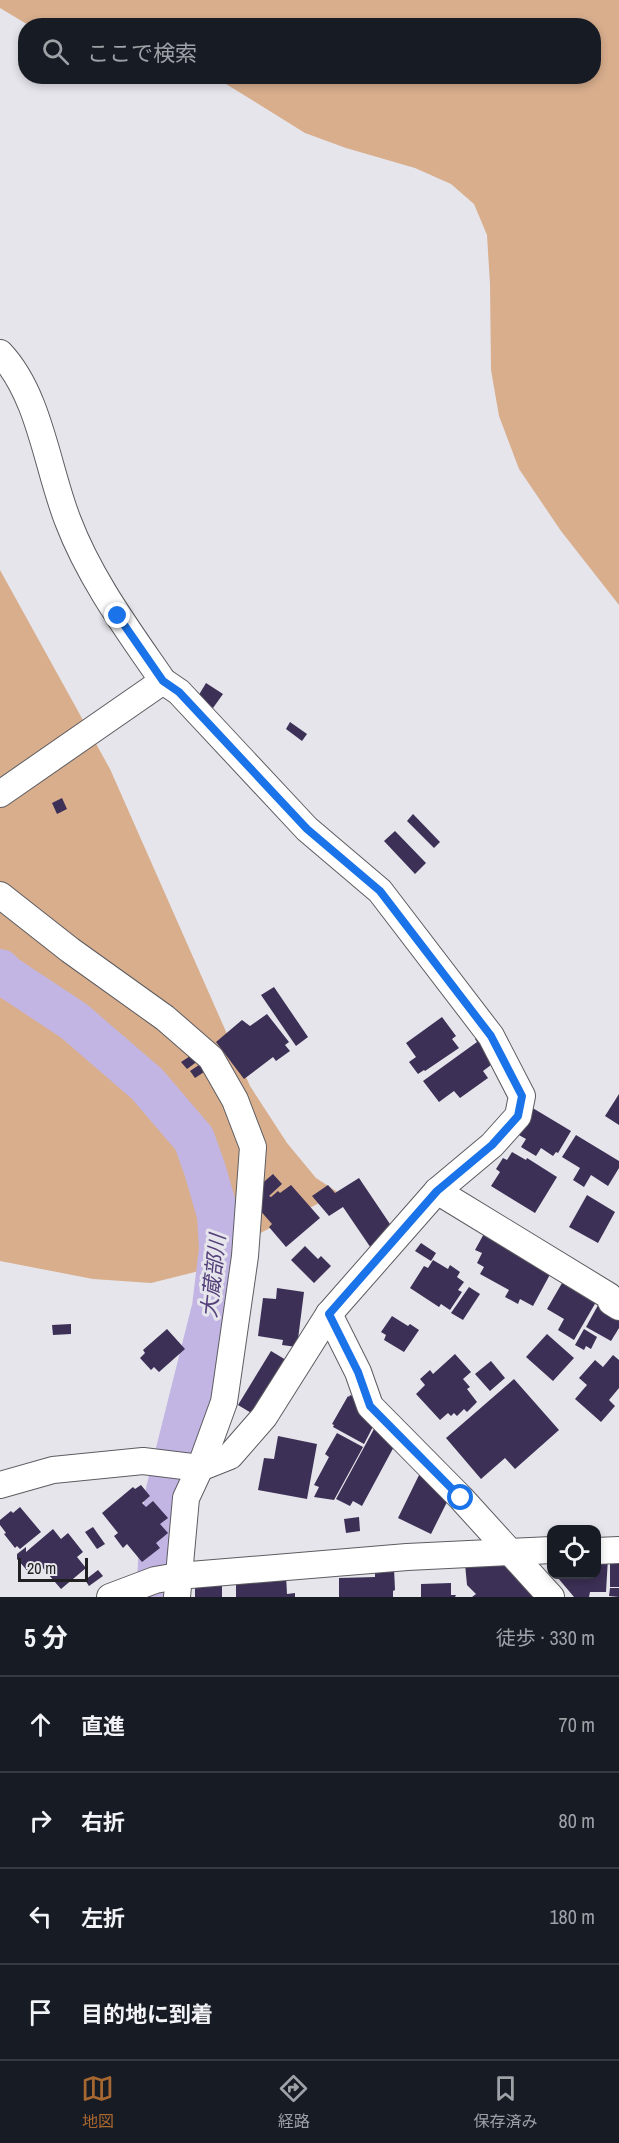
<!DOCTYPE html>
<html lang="ja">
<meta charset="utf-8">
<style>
body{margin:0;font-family:"Archivo Narrow","Noto Sans JP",sans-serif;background:#20242c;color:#f1f3f6}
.controls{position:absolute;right:18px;bottom:18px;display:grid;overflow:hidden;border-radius:12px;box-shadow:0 3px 9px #0003}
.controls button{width:54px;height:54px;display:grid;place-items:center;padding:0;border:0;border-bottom:2px solid #363941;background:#171b24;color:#f1f3f6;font:30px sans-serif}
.scale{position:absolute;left:18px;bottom:15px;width:70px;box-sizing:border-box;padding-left:6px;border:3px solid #212123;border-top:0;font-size:16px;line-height:21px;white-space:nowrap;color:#212123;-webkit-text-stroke:4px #e6e5eb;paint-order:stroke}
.stop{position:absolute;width:18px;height:18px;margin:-14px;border:4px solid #1a73e8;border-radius:50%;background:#fff}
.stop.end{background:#1a73e8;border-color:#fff;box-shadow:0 2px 6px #0008}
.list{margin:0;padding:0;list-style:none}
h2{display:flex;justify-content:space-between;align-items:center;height:78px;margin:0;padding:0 24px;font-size:26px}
h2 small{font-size:20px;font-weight:400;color:#9ea1a6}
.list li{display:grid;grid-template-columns:39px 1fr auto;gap:18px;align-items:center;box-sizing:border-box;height:96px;padding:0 24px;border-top:2px solid #363941}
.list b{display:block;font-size:22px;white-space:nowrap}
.list em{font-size:20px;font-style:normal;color:#9ea1a6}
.icon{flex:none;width:33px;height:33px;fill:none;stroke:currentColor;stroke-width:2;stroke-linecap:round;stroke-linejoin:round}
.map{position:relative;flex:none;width:619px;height:1597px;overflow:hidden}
.search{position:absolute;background:#171b24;box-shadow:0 3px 9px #0003;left:18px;right:18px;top:18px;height:66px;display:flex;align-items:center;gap:15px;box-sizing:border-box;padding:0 21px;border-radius:24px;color:#9ea1a6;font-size:22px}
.sheet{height:462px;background:#171b24}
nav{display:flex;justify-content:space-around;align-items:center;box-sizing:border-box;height:84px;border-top:2px solid #363941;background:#171b24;font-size:16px;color:#9ea1a6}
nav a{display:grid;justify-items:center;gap:3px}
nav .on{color:#a76730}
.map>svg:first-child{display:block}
.forest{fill:#d8ae8d}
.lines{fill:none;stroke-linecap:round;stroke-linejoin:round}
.river{stroke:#c2b5e3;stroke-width:42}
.building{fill:#3c3056}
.minor-casing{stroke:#5d5c61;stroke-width:28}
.minor{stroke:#fff;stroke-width:26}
.route{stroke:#1a73e8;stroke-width:8}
.labels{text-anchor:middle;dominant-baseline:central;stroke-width:6;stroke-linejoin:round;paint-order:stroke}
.water-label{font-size:21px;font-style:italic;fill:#54407b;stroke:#e6e5eb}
</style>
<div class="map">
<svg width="619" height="1597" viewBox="0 0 619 1597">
<rect width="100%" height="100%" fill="#e6e5eb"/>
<g class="forest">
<path d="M0 0H619V605L561 531 519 469 499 416 491 370 490 284 487 235 474 204 451 184 415 168 346 148 305 133 226 84 208 77 594 76V26H30L0 8Z"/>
<path d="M0 570 110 769 250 1086 287 1143 316 1178 339 1193 239 1244 199 1271 151 1283 93 1279 0 1261Z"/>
</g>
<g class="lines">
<path class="river" d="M0 970 6 976 74 1021 147 1084 194 1139 205 1170 218 1215 220 1249 213 1307 167 1490 161 1528 157 1597"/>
</g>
<g class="building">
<path d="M206 683 223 694 213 708 197 698Z"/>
<path d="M290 722 307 734 302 741 286 729Z"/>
<path d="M62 798 67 809 57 814 52 803Z"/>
<path d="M413 814 440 842 434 848 407 821Z"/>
<path d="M395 831 426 863 415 874 384 841Z"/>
<path d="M274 987 308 1037 296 1046 261 995Z"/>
<path d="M267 1014 289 1042 285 1045 290 1051 276 1061 273 1057 244 1079 216 1042 242 1020 250 1026Z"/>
<path d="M442 1017 456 1036 452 1039 459 1048 425 1071 424 1070 418 1074 409 1062 416 1057 406 1043Z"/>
<path d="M485 1031 495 1062 483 1071 488 1078 460 1098 454 1091 439 1102 423 1081 477 1042 475 1039Z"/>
<path d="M198 1051 202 1058 187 1069 181 1062Z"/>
<path d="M202 1063 207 1070 195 1078 190 1071Z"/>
<path d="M619 1094V1125L605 1116Z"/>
<path d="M526 1104 571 1131 558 1153 556 1152 553 1156 541 1148 536 1156 521 1147 526 1139 510 1130Z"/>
<path d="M576 1135 619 1161V1168L608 1186 591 1175 584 1187 573 1180 580 1168 562 1157Z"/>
<path d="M512 1152 526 1160 527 1158 557 1177 535 1213 491 1186 500 1172 496 1169 503 1158 507 1160Z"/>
<path d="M273 1174 282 1184 269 1196 271 1197 278 1191 280 1193 291 1185 320 1218 286 1247 269 1227 272 1224 258 1208 253 1191Z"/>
<path d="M359 1178 394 1230 377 1257 343 1207 329 1216 312 1196 328 1185 335 1193Z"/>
<path d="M587 1195 615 1212 598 1243 569 1227Z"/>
<path d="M491 1221 554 1267 533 1306 520 1299 518 1304 505 1297 509 1290 480 1274 484 1267 477 1263 482 1253 475 1250Z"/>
<path d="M421 1243 436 1253 431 1261 415 1251Z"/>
<path d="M305 1246 318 1259 321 1256 331 1266 314 1283 291 1260Z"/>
<path d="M433 1260 448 1269 450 1265 460 1272 457 1277 464 1282 458 1290 462 1292 450 1310 441 1304 439 1307 410 1288 424 1266 428 1268Z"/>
<path d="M569 1271 607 1283 574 1340 558 1330 564 1319 547 1309Z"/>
<path d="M469 1287 480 1294 463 1320 451 1313Z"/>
<path d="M277 1288 304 1292 297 1347 282 1345 283 1340 258 1336 263 1298 276 1299Z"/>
<path d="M607 1289 619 1296V1328L611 1341 586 1327Z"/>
<path d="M392 1316 408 1326 410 1324 419 1330 404 1352 384 1340 386 1335 381 1332Z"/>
<path d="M71 1324V1334L53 1335 52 1325Z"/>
<path d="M167 1329 185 1349 159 1372 154 1367 151 1370 140 1358 145 1353 143 1350Z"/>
<path d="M584 1329 597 1337 591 1349 586 1346 584 1350 575 1345Z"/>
<path d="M547 1334 574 1358 553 1381 526 1357Z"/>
<path d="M271 1351 286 1360 253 1414 238 1405Z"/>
<path d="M455 1354 471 1372 463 1379 470 1387 467 1389 477 1402 467 1412 464 1409 457 1416 454 1413 451 1416 448 1413 440 1420 416 1394 425 1385 420 1379 430 1370 433 1374Z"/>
<path d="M613 1355 619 1360V1388L609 1400 615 1406 601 1422 575 1399 587 1385 579 1378 595 1360 603 1367Z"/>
<path d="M491 1361 505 1378 490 1391 475 1374Z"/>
<path d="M514 1379 559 1430 515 1469 505 1458 481 1479 446 1438Z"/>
<path d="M350 1395 381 1411 364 1444 333 1427 334 1425 332 1424 348 1396 349 1397Z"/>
<path d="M381 1416 404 1428 362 1506 353 1501 350 1506 336 1499Z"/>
<path d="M337 1433 363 1447 334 1500 314 1497 319 1487 314 1485 329 1457 325 1454Z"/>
<path d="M278 1436 317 1444 307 1499 258 1490 264 1458 274 1459Z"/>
<path d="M421 1471 449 1503 447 1502 431 1534 398 1518Z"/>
<path d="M141 1485 150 1496 142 1503 146 1507 153 1501 168 1518 160 1524 168 1533 156 1543 160 1548 142 1562 127 1544 123 1548 114 1536 118 1533 102 1513 133 1487 135 1489Z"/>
<path d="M20 1507 41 1532 20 1549 17 1546 15 1548 4 1534 6 1533 0 1525V1520L11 1511 13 1513Z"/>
<path d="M359 1517 360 1531 346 1533 344 1519Z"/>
<path d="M93 1527 105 1544 97 1549 85 1532Z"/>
<path d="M53 1529 61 1539 68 1533 83 1552 77 1557 86 1568 61 1589 42 1567 32 1576 17 1559V1554L26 1547V1552Z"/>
<rect x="610" y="1557" width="9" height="30"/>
<path d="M512 1558 536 1597H472L476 1594 467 1585 465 1564Z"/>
<path d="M596 1558H608L606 1592H590L589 1597H574L558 1578V1574H596Z"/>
<path d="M394 1568 395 1590 393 1591V1597H339V1578L375 1577V1569Z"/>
<path d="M98 1570 103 1576 89 1586 85 1580Z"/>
<path d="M286 1575 287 1594 295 1593V1597H236V1585H239V1577Z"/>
<rect x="195" y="1578" width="27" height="19"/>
<path d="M451 1583V1595H456L455 1597H421V1584Z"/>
<path d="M610 1588H619V1597L609 1596Z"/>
</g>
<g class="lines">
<defs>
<g id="minor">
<path d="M0 353C40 395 47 468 68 521 90 579 128 630 163 681L179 692 307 829 380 891 491 1036 522 1096 518 1116 492 1145 437 1191 329 1314 264 1417 230 1456 200 1468 143 1461 53 1470 0 1485"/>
<path d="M0 794 163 681"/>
<path d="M0 895 70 950 165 1018 211 1058 235 1100 253 1147 245 1256 224 1402 200 1468 186 1498 177 1597"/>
<path d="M437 1191 609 1296 611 1302 619 1307"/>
<path d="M329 1314 358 1372 370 1406 461 1498 551 1597"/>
<path d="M596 1551 619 1550"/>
<path d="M110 1597 155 1580 178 1576 407 1557 552 1550"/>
</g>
</defs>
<use href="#minor" class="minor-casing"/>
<use href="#minor" class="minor"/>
</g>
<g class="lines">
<path class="route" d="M118 616 163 681 179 692 307 829 380 891 491 1036 522 1096 518 1116 492 1145 437 1191 329 1314 358 1372 370 1406 461 1498"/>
</g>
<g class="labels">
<g class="water-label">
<text transform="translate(213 1276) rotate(-84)">大蔵部川</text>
</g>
</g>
</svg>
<div class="controls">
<button><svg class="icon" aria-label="locate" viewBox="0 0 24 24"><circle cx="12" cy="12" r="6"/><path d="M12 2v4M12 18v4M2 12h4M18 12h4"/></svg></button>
</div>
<div class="scale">20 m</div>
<div class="stop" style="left:461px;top:1498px"></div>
<div class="stop end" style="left:118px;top:616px"></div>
<div class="search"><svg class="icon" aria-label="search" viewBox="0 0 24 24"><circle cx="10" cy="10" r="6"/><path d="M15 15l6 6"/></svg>ここで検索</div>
</div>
<section class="sheet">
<h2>5 分<small>徒歩 · 330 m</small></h2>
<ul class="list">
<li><svg class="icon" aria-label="ahead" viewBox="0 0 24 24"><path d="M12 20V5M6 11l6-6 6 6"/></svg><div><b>直進</b></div><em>70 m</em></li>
<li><svg class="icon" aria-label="right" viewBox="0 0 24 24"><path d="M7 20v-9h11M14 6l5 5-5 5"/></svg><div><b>右折</b></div><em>80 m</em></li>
<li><svg class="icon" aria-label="left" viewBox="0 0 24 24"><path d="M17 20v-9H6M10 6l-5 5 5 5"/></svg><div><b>左折</b></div><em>180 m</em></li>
<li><svg class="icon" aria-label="arrive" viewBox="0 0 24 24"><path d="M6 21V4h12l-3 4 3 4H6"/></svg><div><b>目的地に到着</b></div></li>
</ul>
</section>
<nav>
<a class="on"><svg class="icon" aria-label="map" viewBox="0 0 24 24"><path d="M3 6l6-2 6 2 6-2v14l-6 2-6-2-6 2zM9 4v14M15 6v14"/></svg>地図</a>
<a><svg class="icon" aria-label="directions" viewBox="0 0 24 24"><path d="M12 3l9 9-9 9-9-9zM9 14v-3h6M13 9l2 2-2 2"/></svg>経路</a>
<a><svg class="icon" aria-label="saved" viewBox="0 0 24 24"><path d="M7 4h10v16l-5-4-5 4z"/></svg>保存済み</a>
</nav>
